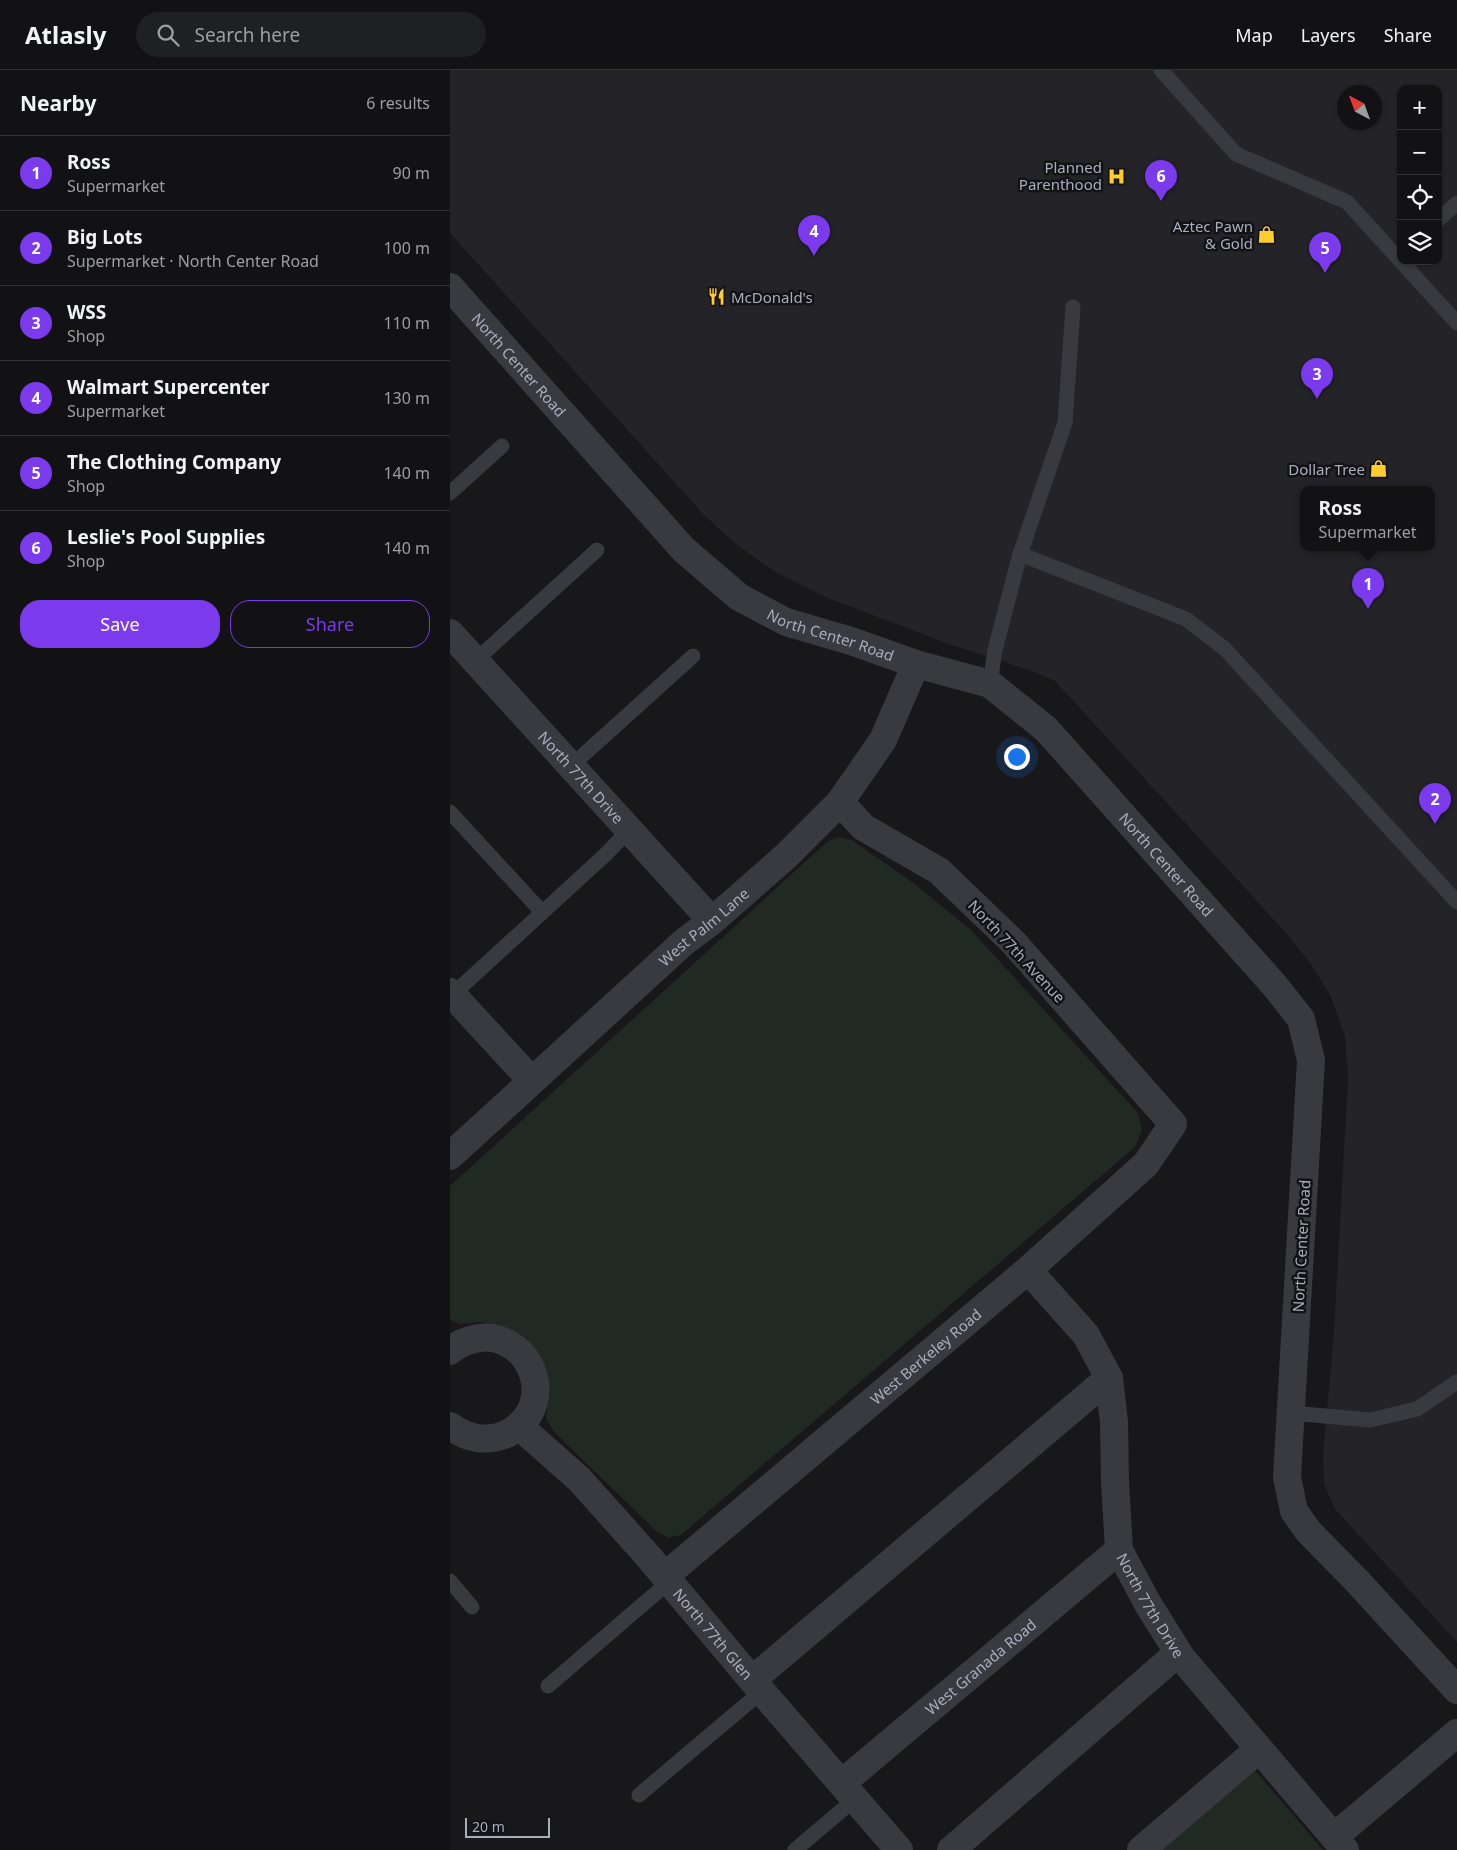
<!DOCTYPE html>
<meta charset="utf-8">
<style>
body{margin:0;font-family:"Noto Sans",sans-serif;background:#1f2022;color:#f1f3f6}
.controls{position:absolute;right:15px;top:15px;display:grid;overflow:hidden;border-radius:10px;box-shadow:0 1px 4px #0004}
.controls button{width:45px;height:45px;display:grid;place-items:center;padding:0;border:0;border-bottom:1px solid #313234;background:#121214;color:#f1f3f6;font:25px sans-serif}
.compass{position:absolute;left:887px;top:15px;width:45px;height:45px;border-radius:50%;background:#121214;box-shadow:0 1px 4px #0004;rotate:319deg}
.scale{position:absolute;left:15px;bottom:12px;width:85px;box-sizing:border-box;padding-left:5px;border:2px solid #a9adbc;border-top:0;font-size:14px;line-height:18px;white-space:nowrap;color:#a9adbc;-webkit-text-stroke:4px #131316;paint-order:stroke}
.you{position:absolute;left:566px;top:686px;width:18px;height:18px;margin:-12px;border:4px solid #fff;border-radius:50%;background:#1a73e8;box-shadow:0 0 0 8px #1a73e833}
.badge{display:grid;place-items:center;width:32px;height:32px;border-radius:50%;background:#7c3aed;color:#fff;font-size:16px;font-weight:700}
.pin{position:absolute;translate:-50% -41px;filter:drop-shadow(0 1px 2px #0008)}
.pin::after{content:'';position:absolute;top:26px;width:18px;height:15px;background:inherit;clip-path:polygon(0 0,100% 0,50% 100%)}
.popup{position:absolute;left:850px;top:416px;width:135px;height:65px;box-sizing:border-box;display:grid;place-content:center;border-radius:10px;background:#121214;filter:drop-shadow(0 1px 4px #0005);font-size:16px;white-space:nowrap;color:#9c9ea0}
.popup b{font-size:19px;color:#f1f3f6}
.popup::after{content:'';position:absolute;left:50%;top:100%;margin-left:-10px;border:10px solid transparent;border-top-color:#121214}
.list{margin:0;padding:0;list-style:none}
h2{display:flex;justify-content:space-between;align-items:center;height:65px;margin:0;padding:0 20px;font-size:21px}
h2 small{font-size:16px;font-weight:400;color:#9c9ea0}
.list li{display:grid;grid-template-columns:32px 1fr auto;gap:15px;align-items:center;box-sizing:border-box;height:75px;padding:0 20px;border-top:1px solid #313234}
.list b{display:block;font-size:19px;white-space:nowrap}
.list p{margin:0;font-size:16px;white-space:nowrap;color:#9c9ea0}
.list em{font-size:16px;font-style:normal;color:#9c9ea0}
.actions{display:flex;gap:10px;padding:15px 20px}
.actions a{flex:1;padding:11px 0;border:1px solid #7c3aed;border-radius:20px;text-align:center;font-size:18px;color:#7c3aed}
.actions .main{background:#7c3aed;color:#fff}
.icon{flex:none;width:28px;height:28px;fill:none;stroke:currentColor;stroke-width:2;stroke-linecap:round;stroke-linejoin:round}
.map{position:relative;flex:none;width:1007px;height:1780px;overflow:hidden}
header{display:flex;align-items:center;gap:30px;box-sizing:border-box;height:70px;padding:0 25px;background:#121214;border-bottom:1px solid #313234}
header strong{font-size:24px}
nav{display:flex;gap:28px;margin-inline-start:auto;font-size:18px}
.search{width:350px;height:45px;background:#1f2022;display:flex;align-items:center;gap:12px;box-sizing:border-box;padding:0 18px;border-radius:28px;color:#9c9ea0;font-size:19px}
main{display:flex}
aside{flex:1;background:#121214}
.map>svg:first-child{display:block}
.built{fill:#242428;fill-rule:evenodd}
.green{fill:#202922}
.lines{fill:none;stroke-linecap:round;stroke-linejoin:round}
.lane{stroke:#393940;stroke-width:15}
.street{stroke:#393940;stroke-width:28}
.labels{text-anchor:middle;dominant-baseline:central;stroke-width:5;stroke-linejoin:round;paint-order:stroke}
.poi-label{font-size:15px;fill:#a9adbc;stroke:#131316;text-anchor:end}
.street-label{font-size:15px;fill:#a9adbc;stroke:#131316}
</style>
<header>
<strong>Atlasly</strong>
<div class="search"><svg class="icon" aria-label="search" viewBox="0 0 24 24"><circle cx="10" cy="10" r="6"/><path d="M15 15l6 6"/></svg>Search here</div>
<nav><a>Map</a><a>Layers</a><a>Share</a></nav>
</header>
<main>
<aside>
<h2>Nearby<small>6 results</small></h2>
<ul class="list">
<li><span class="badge">1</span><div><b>Ross</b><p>Supermarket</p></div><em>90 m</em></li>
<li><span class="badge">2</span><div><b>Big Lots</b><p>Supermarket · North Center Road</p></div><em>100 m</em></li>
<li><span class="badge">3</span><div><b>WSS</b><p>Shop</p></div><em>110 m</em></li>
<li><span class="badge">4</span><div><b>Walmart Supercenter</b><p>Supermarket</p></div><em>130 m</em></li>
<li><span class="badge">5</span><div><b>The Clothing Company</b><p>Shop</p></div><em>140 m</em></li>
<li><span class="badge">6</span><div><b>Leslie's Pool Supplies</b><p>Shop</p></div><em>140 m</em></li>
</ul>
<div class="actions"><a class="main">Save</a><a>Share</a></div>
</aside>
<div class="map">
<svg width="1007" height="1780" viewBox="0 0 1007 1780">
<rect width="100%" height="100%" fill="#18181b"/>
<path class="built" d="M0 0H1007V1572L885 1439 874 1414 873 1385 884 1262 898 1010 895 966 881 927 863 897 838 865 605 611 585 602 499 574 378 528 324 501 287 475 255 446 0 163ZM951 19H988V191H951ZM894 22H924V52H894ZM854 420H982V478H854Z"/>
<g class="green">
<path d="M388 767 402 770 466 815 522 861 688 1043 692 1060 685 1077 231 1465 218 1468 205 1460 105 1363 96 1349 98 1332 97 1314 55 1260 31 1252 9 1254 0 1249V1116L377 772Z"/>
<path d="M805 1700 873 1780H712Z"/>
</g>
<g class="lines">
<g class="lane">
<path d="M711 0 786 84 897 132 1007 253"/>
<path d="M988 150 1007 133"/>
<path d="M0 423 52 376"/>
<path d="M570 484 736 549 775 579 1007 832"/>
<path d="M25 591 147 480"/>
<path d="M540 614 545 580 570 484 615 353 623 237"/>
<path d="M121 696 243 586"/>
<path d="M0 742 92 842"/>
<path d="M0 927 155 785 179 760"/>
<path d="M841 1343 920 1350 967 1339 1007 1312"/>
<path d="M0 1511 22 1537"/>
<path d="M98 1616 220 1511"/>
<path d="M189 1725 312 1621"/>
<path d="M345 1780 405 1729"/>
</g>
<g class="street">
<path id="s1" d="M0 217 234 480 289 527 336 552 401 571 466 594 540 614 596 659 825 916 851 949 861 990 837 1407 844 1441 858 1461 907 1511 1007 1620"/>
<path id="s2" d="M0 563 262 851"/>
<path d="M0 922 82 1011"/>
<path id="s3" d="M0 1086 234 872 262 851 336 786 390 732 433 670 466 594"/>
<path id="s4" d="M578 1200 636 1265 659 1308 664 1352 665 1412 669 1480 698 1534 731 1587 895 1780"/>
<path d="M0 1281C11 1271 28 1266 43 1268 55 1271 67 1277 75 1288 110 1339 50 1394 0 1356"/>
<path id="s5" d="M69 1356 129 1409 197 1485 302 1610 449 1780"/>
<path id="s6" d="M215 1506 578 1200 696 1094 723 1054 563 872 489 801 413 757 390 732"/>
<path d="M302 1610 659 1308"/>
<path id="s7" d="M392 1713 669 1480"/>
<path d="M884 1767 1007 1663"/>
<path d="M501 1780 728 1583"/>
<path d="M691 1780 809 1679"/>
</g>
</g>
<defs>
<symbol id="hospital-bare" viewBox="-9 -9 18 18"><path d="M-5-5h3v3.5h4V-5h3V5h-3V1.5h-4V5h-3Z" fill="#ffcd2c" stroke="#131316" stroke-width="2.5" paint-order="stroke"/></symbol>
<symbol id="shop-bare" viewBox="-9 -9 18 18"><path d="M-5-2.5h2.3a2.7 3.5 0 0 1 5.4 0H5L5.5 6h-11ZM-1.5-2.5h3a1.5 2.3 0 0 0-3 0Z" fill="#ffcd2c" stroke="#131316" stroke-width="2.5" paint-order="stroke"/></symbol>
<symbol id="restaurant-bare" viewBox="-9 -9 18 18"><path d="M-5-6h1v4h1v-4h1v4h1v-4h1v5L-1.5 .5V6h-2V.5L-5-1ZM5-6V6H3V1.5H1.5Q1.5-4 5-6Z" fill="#ffcd2c" stroke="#131316" stroke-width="2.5" paint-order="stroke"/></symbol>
</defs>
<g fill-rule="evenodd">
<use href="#hospital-bare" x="654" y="94" width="25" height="25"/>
<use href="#shop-bare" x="804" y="152" width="25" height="25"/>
<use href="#restaurant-bare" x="254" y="214" width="25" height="25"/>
<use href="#shop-bare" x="916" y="386" width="25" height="25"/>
</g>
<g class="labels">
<g class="poi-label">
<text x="652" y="97">Planned<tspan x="652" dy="17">Parenthood</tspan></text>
<text x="803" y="156">Aztec Pawn<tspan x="803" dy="17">&amp; Gold</tspan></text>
<text x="281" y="227" text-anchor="start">McDonald's</text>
<text x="915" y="399">Dollar Tree</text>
</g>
<g class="street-label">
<text stroke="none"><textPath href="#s1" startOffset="104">North Center Road</textPath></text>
<text stroke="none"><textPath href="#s1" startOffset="524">North Center Road</textPath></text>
<text stroke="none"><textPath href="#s2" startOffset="195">North 77th Drive</textPath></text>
<text stroke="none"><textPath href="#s1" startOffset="944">North Center Road</textPath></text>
<text stroke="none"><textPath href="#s3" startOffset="342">West Palm Lane</textPath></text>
<text transform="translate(567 881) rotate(47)">North 77th Avenue</text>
<text transform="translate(851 1176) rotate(-87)">North Center Road</text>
<text stroke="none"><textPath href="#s6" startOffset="341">West Berkeley Road</textPath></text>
<text stroke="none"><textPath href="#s4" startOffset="372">North 77th Drive</textPath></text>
<text stroke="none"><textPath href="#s5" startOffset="285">North 77th Glen</textPath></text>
<text stroke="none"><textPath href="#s7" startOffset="181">West Granada Road</textPath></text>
</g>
</g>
</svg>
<div class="controls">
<button>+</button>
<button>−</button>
<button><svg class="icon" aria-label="locate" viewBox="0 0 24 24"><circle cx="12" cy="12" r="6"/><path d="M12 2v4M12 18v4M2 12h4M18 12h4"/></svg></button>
<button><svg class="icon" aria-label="layers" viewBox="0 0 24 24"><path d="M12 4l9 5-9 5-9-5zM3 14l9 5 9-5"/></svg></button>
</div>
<svg class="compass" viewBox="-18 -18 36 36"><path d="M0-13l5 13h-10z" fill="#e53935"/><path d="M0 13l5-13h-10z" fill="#9c9ea0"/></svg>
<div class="scale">20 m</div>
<div class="you"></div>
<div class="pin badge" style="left:918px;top:539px">1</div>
<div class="popup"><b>Ross</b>Supermarket</div>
<div class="pin badge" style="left:985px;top:754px">2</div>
<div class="pin badge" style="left:867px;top:329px">3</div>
<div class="pin badge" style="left:364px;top:186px">4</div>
<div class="pin badge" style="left:875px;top:203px">5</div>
<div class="pin badge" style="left:711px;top:131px">6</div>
</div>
</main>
